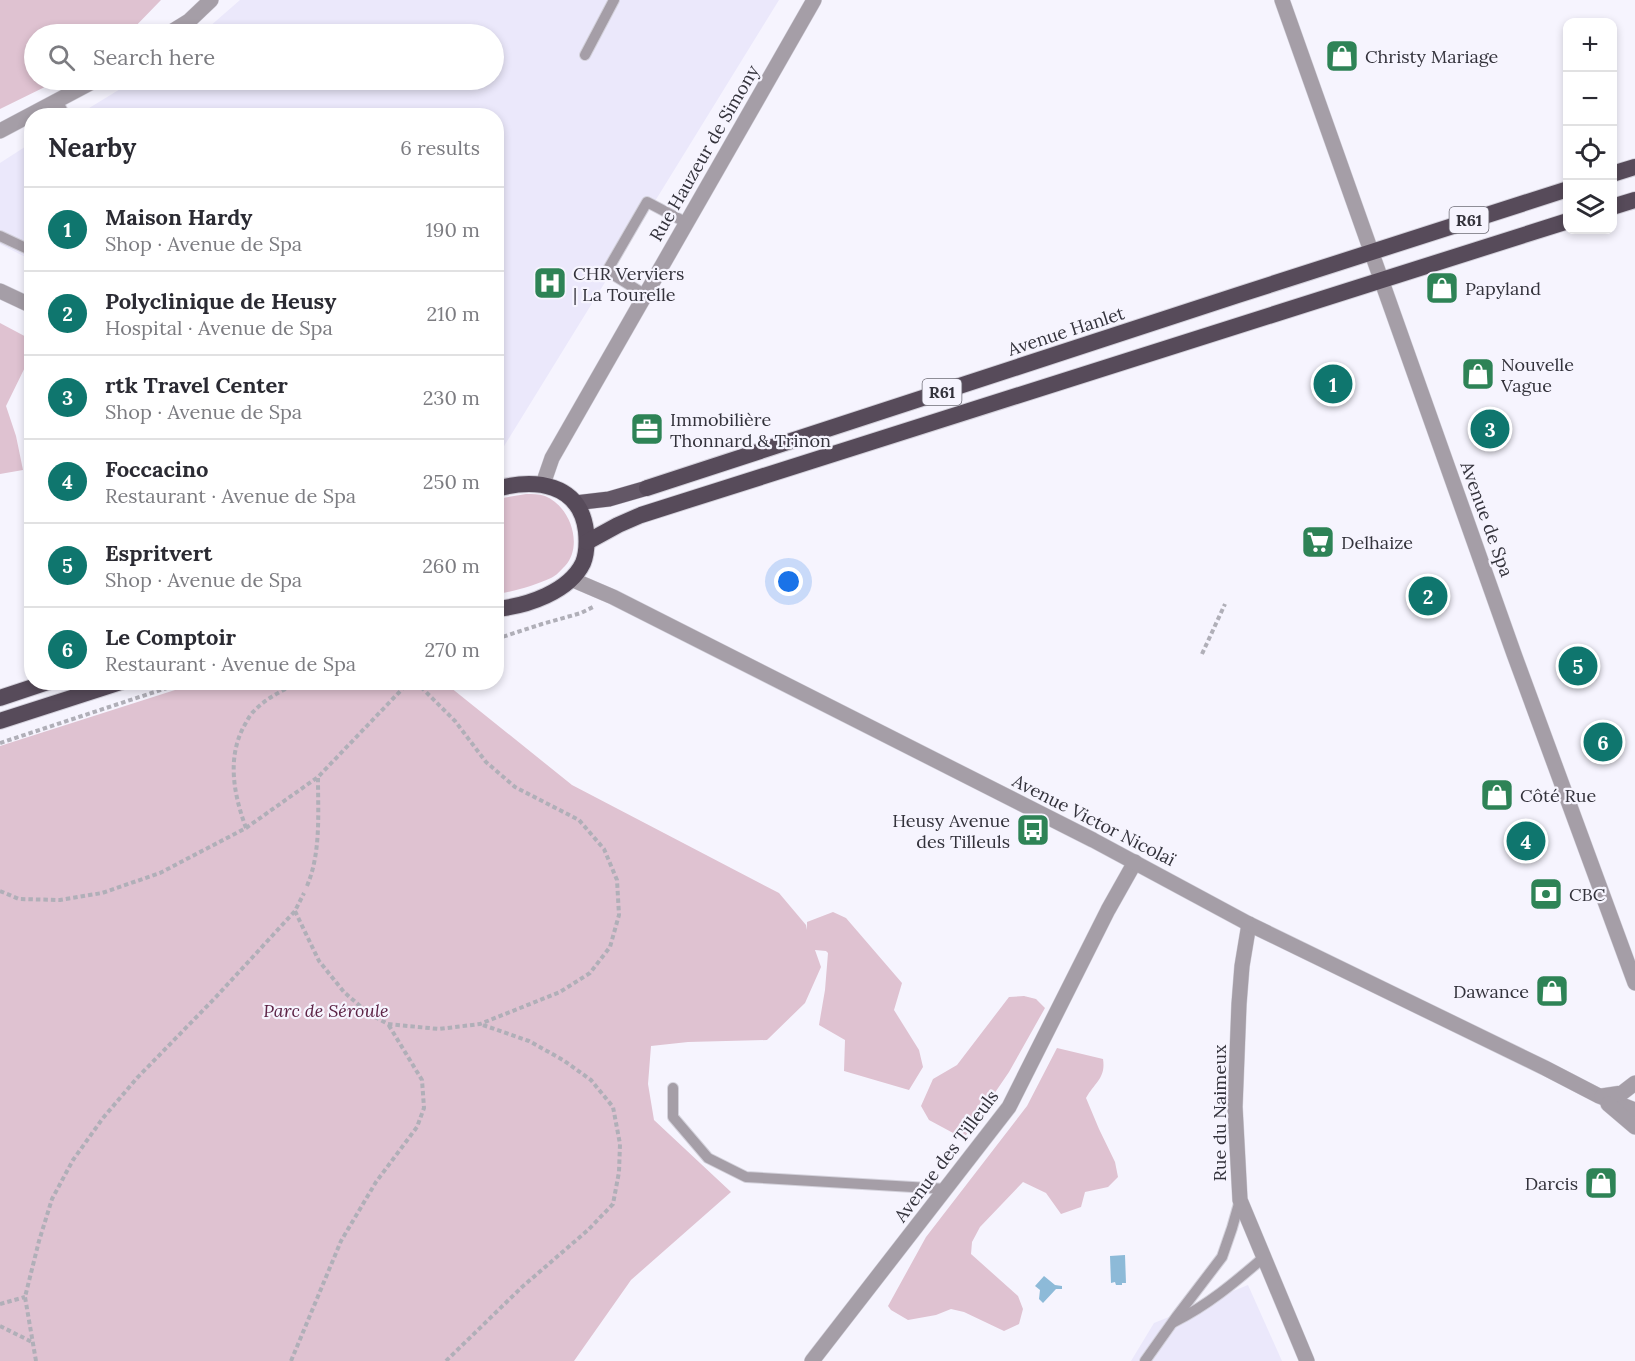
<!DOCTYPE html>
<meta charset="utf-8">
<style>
body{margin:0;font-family:Lora,serif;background:#f7f7f7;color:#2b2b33}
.controls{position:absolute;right:18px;top:18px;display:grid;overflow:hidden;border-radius:12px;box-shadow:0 3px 9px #0003}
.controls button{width:54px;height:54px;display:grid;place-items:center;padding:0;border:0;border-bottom:2px solid #e1e1e2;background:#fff;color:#2b2b33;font:30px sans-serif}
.you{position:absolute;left:789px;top:582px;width:21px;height:21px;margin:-15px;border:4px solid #fff;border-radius:50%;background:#1a73e8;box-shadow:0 0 0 9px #1a73e833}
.badge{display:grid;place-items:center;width:39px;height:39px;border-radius:50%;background:#0f766e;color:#fff;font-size:20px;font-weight:700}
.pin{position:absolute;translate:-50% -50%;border:3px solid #fff;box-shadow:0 2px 6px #0006}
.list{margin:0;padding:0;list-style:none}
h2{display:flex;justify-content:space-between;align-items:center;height:78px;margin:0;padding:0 24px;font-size:26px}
h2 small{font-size:20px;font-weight:400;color:#7c7c81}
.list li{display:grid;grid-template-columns:39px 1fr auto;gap:18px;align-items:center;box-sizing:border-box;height:84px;padding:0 24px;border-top:2px solid #e1e1e2}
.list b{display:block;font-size:22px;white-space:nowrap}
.list p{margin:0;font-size:20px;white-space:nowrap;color:#7c7c81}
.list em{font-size:20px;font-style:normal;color:#7c7c81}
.icon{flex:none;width:33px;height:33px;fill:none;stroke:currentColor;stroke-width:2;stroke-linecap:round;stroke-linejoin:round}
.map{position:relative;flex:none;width:1635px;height:1361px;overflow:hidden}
.search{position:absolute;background:#fff;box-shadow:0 3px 9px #0003;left:24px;top:24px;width:480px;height:66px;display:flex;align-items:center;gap:15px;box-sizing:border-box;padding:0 21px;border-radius:33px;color:#7c7c81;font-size:22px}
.panel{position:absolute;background:#fff;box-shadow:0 3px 9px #0003;left:24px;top:108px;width:480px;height:582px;border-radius:24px}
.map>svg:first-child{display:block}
.built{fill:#ebe8fb}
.green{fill:#dfc2d1}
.water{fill:#8dbad8}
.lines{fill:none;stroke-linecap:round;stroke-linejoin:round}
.service-casing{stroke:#d3d1db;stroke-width:12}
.minor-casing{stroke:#d3d1db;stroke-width:16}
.tertiary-casing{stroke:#d3d1db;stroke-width:16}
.primary-casing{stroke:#d3d1db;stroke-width:16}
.trunk-casing{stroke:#d3d1db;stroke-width:18}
.path{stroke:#b0afb8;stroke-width:4;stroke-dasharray:4.5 3;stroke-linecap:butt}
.service{stroke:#a59ea7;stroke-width:10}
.minor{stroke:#a59ea7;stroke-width:15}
.tertiary{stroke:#a59ea7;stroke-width:15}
.primary{stroke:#635766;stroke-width:15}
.trunk{stroke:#574b5a;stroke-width:16}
.labels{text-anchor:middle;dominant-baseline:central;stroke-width:4.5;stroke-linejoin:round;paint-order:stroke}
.shield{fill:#f6f4fe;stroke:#6e6c76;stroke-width:1.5}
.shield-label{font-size:16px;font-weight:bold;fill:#33323b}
.poi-label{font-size:18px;fill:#33323b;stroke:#f6f4fe;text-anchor:start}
.street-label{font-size:18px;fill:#33323b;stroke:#f6f4fe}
.park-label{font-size:18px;font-style:italic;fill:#5d2446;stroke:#f6f4fe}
</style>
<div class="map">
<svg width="1635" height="1361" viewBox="0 0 1635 1361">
<rect width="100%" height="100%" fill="#f6f4fe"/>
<g class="built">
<path d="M240 0H779L501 451 497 452 496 116H76L135 80H494V34H201Z"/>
<path d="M31 143V260L0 244V163Z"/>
<path d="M1248 1285 1282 1361H1131L1154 1323Z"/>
</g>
<g class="green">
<path d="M0 0H161L128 34H34V80H59L0 109Z"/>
<path d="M0 323 32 340 31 355 6 406 16 436 23 470 0 474Z"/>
<path d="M526 494C532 494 539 494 545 496 570 506 584 545 565 566 561 570 556 576 551 578 536 585 512 592 497 594V499Z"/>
<path d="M200 682 445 683 572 785 779 893 806 925 807 930V922L833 912 846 918 902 983 894 1010 919 1050 923 1067 909 1090 844 1071 845 1040 819 1025 825 990 828 953 826 951 815 950 821 967 805 1003 767 1040 688 1042 651 1046 648 1084 654 1120 731 1192 631 1280 574 1361H0V746Z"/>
<path d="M1024 996 1036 999 1045 1008 1009 1072 966 1135 955 1134 929 1120 921 1106 933 1079 957 1065 1009 997Z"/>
<path d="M1057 1048 1103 1059C1106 1078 1095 1082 1086 1098L1099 1129 1115 1162 1118 1177 1108 1187 1085 1192 1081 1207 1061 1214 1046 1193 1023 1182 980 1227 972 1242 971 1254 1018 1296 1023 1309 1019 1324 1004 1331 964 1312 951 1309 936 1315 908 1320 891 1310 888 1306 926 1237 1027 1106Z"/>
</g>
<g class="water">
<path d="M1125 1255 1126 1283H1122V1285H1116L1115 1282 1111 1283 1110 1256Z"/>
<path d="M1044 1276 1055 1285 1062 1286V1289H1056L1043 1303 1039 1299 1040 1290 1035 1286Z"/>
</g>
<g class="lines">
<defs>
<g id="service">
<path d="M585 55 614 0"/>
<path d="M57 100 65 116"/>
<path d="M0 236 32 251"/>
<path d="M644 294 607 271 647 202 687 223"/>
<path d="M673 1088V1117L708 1158 746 1177 946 1189"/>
<path d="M1174 1322C1208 1305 1234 1283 1263 1258"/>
<path d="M1145 1361 1177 1316 1222 1257 1232 1228 1240 1200"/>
</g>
<g id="minor">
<path d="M168 34 189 21 211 0"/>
<path d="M0 131 96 80"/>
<path d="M0 291 32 306"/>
<path d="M543 484 552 458C638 305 727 153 814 0"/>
<path d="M1249 924 1242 966 1239 1004 1235 1107 1240 1200 1307 1361"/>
<path d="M812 1361 1009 1107 1108 910 1135 862"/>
</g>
<g id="tertiary">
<path d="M1282 0 1514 654 1635 983"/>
<path d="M571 579 613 597 1093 840 1249 924 1545 1068 1599 1096 1635 1110"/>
<path d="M1602 1096 1622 1093 1635 1083"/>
<path d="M1608 1104 1635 1127"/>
</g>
<path id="primary" d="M575 503 609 499 647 488"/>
<g id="trunk">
<path d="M1612 174 1635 167"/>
<path d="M1612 207 1635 200"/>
<path d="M647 488 1238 295 1568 189"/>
<path d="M496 489C535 478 580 483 586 531 587 541 587 553 583 563 569 592 527 606 496 609"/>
<path d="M587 542 618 525 641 515 1568 221"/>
<path d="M0 698 48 682"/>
<path d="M0 721 121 682"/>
</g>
</defs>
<use href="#service" class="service-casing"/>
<use href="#minor" class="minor-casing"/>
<use href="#tertiary" class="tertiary-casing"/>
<use href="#primary" class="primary-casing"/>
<use href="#trunk" class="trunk-casing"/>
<g class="path">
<path d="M496 639 542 624 581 613 593 607"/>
<path d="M1202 654 1225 604"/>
<path d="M0 743 185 682"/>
<path d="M246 828C234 795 227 760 243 728 246 723 249 716 253 712 266 698 283 690 300 682"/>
<path d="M307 886C321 853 318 814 318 778"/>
<path d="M0 891 19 899 60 900 102 893 160 873 246 828 318 777 409 682"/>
<path d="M295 911 319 961 344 992 368 1013 388 1024 439 1029 480 1024 560 992 590 973 610 947 619 915 617 880 604 849 579 820 515 787 486 762 455 721 416 682"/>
<path d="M0 1304 25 1297"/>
<path d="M0 1326 32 1342"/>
<path d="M36 1361 25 1297 39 1241 52 1199 73 1160 103 1118 137 1078 215 998 295 911 304 893"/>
<path d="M291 1361 341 1241 376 1182 417 1127 424 1108 422 1080 388 1024"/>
<path d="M446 1361 522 1287 588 1230 613 1204 619 1172 620 1144 613 1107 591 1080 563 1060 529 1041 480 1024"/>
</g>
<use href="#service" class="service"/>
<use href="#minor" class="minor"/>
<use href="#tertiary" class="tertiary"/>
<use href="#primary" class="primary"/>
<use href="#trunk" class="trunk"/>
</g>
<defs>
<symbol id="shop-square" viewBox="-11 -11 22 22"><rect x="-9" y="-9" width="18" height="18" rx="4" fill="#2e8356" stroke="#f6f4fe"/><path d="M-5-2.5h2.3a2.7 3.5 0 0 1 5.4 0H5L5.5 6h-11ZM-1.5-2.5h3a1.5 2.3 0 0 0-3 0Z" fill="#fff"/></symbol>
<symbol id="hospital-square" viewBox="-11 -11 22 22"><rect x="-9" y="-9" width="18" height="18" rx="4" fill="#2e8356" stroke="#f6f4fe"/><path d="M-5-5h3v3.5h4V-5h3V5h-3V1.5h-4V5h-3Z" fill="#fff"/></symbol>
<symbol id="office-square" viewBox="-11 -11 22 22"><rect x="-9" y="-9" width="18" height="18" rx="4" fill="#2e8356" stroke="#f6f4fe"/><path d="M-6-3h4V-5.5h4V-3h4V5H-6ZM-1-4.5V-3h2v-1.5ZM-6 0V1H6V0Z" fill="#fff"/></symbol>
<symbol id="supermarket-square" viewBox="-11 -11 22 22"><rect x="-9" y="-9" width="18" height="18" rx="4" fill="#2e8356" stroke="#f6f4fe"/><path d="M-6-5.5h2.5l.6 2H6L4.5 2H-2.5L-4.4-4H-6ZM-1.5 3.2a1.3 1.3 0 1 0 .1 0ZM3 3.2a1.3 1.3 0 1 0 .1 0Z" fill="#fff"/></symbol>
<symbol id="bus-square" viewBox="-11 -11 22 22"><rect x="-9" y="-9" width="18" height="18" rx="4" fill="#2e8356" stroke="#f6f4fe"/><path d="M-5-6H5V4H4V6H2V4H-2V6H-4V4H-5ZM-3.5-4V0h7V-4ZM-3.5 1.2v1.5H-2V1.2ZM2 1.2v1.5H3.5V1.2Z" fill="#fff"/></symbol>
<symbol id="bank-square" viewBox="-11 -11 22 22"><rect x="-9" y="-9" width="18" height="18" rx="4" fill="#2e8356" stroke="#f6f4fe"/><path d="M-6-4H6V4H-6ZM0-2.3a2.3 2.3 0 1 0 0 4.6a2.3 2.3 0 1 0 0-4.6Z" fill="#fff"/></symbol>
</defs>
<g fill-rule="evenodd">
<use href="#shop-square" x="1323" y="37" width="38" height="38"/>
<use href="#hospital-square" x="531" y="264" width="38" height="38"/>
<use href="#shop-square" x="1423" y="269" width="38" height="38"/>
<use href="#shop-square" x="1459" y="355" width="38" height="38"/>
<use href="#office-square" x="628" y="410" width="38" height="38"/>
<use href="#supermarket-square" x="1299" y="523" width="38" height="38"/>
<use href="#shop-square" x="1478" y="776" width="38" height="38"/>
<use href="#bus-square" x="1014" y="811" width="38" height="38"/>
<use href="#bank-square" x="1527" y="875" width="38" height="38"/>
<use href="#shop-square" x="1533" y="972" width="38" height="38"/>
<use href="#shop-square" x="1582" y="1164" width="38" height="38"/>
</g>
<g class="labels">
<g class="shield">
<rect x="1449.5" y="207" width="39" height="26" rx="4.5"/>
<rect x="922.5" y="379" width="39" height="26" rx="4.5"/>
</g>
<g class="shield-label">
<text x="1469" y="220">R61</text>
<text x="942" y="392">R61</text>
</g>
<g class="poi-label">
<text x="1365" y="56">Christy Mariage</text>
<text x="573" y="273">CHR Verviers<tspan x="573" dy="21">| La Tourelle</tspan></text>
<text x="1465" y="288">Papyland</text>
<text x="1501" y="364">Nouvelle<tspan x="1501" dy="21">Vague</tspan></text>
<text x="670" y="419">Immobilière<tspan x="670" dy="21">Thonnard &amp; Trinon</tspan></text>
<text x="1341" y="542">Delhaize</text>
<text x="1520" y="795">Côté Rue</text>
<text x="1010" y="820" text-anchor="end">Heusy Avenue<tspan x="1010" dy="21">des Tilleuls</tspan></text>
<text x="1569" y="894">CBC</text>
<text x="1529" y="991" text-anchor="end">Dawance</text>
<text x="1578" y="1183" text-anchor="end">Darcis</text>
</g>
<g class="street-label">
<text transform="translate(704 153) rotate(-60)">Rue Hauzeur de Simony</text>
<text transform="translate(1066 331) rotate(-18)">Avenue Hanlet</text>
<text transform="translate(1487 519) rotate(70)">Avenue de Spa</text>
<text transform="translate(1094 820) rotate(27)">Avenue Victor Nicolaï</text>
<text transform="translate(1219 1113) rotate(-90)">Rue du Naimeux</text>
<text transform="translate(946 1156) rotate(-53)">Avenue des Tilleuls</text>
</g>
<g class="park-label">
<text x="326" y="1010">Parc de Séroule</text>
</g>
</g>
</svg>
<div class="controls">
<button>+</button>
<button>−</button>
<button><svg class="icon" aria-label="locate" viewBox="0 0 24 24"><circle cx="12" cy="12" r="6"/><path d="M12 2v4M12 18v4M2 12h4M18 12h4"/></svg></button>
<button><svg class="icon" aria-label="layers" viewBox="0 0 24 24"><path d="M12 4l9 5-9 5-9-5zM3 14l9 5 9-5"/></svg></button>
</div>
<div class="you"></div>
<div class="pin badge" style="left:1333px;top:384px">1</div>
<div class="pin badge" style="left:1428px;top:596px">2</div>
<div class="pin badge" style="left:1490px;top:429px">3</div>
<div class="pin badge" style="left:1526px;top:841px">4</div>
<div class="pin badge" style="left:1578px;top:666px">5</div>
<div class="pin badge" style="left:1603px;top:742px">6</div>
<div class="search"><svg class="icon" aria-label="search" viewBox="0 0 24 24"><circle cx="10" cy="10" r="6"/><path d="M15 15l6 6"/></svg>Search here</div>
<section class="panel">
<h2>Nearby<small>6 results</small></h2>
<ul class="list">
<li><span class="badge">1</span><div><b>Maison Hardy</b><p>Shop · Avenue de Spa</p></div><em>190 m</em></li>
<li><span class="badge">2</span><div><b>Polyclinique de Heusy</b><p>Hospital · Avenue de Spa</p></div><em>210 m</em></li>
<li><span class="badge">3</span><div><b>rtk Travel Center</b><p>Shop · Avenue de Spa</p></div><em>230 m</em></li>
<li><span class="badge">4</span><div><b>Foccacino</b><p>Restaurant · Avenue de Spa</p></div><em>250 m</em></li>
<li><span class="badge">5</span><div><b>Espritvert</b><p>Shop · Avenue de Spa</p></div><em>260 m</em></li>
<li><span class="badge">6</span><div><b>Le Comptoir</b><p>Restaurant · Avenue de Spa</p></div><em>270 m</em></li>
</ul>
</section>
</div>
